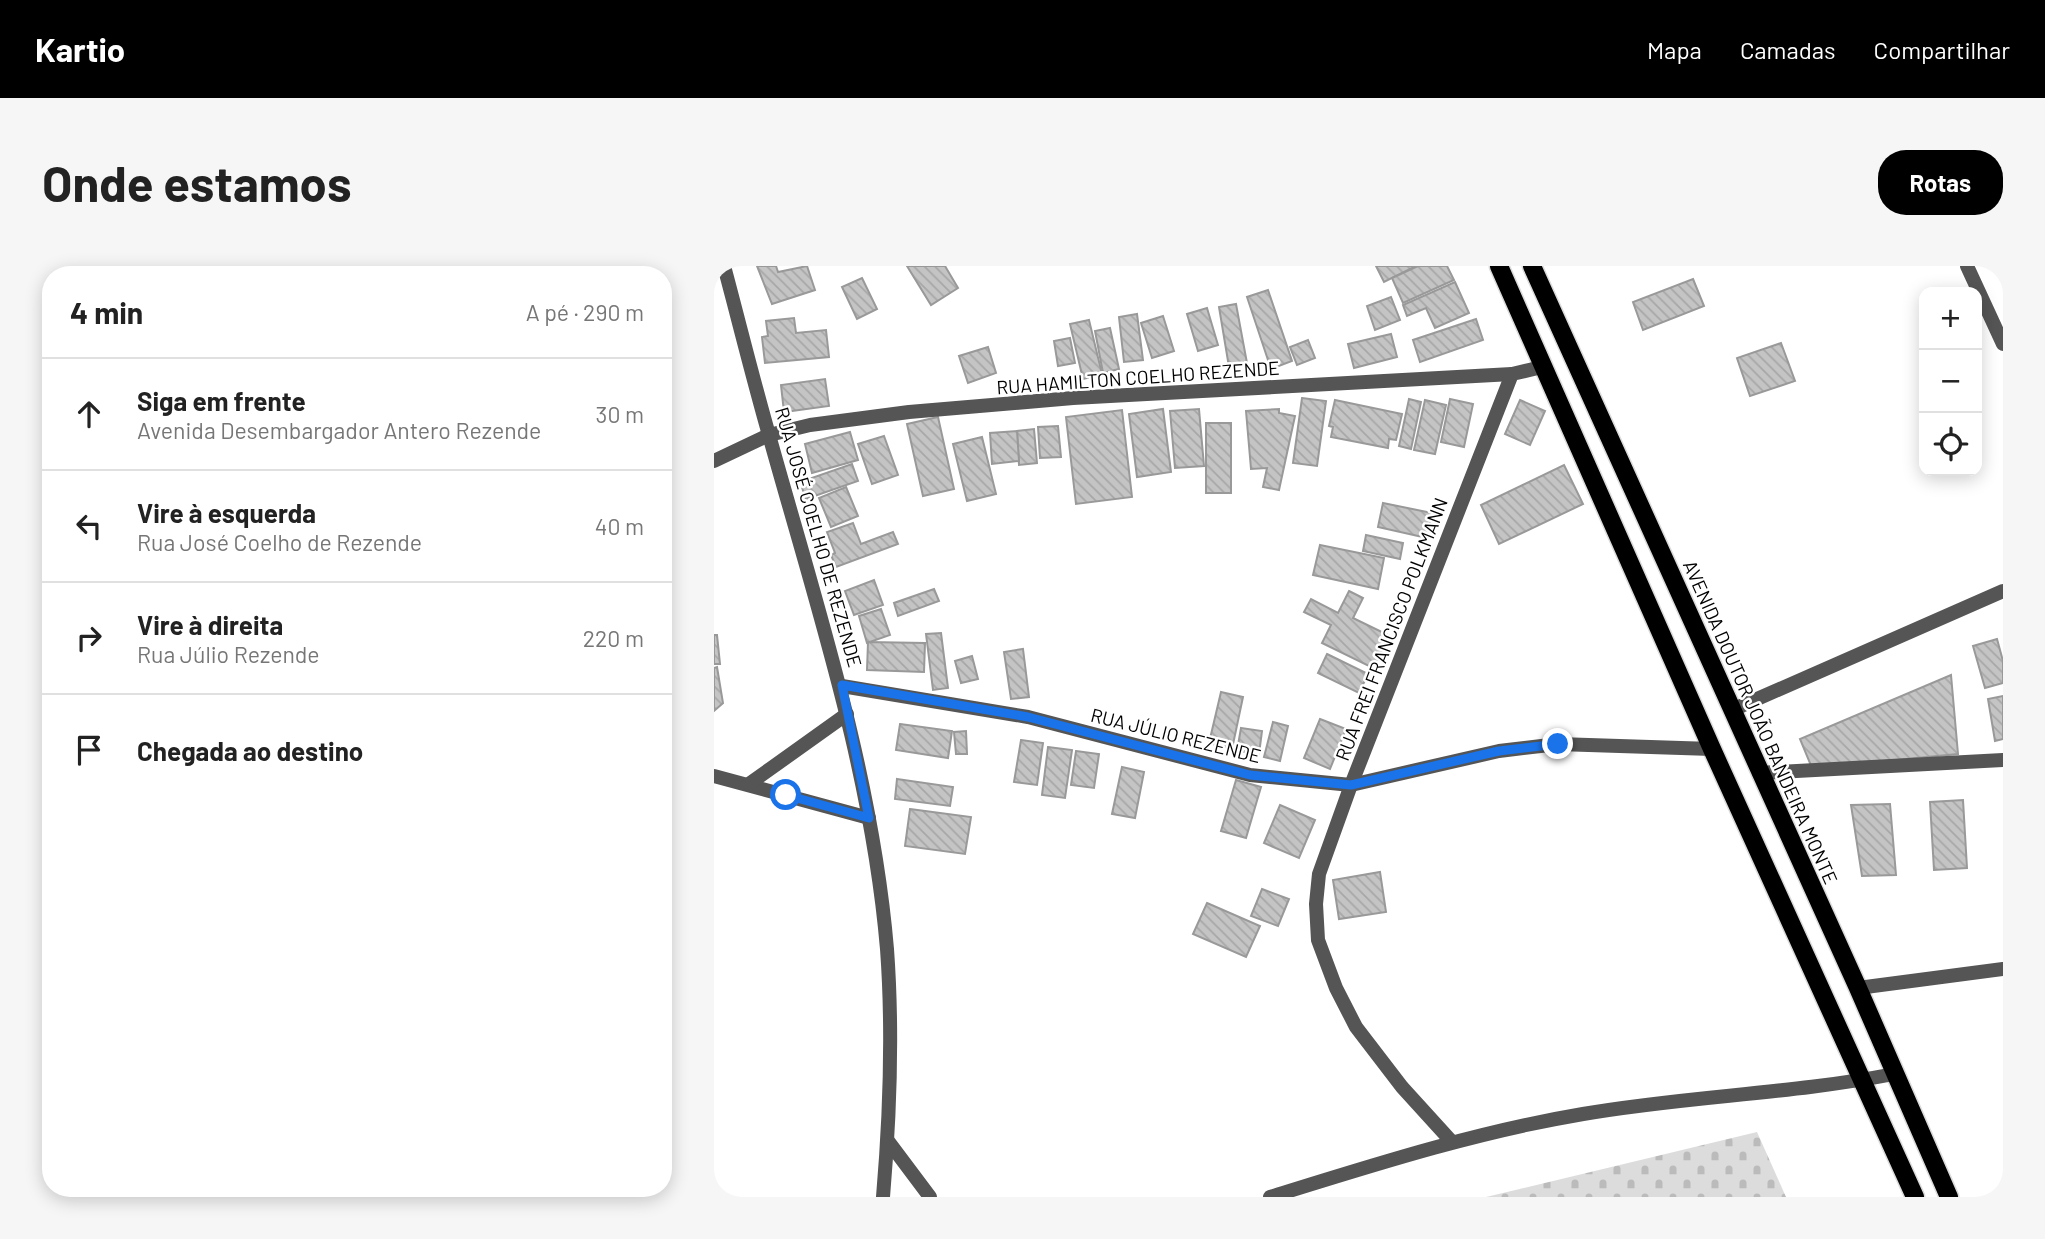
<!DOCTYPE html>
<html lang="pt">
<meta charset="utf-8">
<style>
body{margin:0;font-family:Barlow,sans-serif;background:#f6f6f6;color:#222}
.controls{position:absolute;right:21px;top:21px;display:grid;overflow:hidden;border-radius:14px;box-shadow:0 4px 18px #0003}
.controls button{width:63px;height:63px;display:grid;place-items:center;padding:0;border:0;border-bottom:2px solid #e0e0e0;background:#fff;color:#222;font:35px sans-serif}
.stop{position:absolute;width:21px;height:21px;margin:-16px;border:5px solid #1a73e8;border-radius:50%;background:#fff}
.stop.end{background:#1a73e8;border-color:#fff;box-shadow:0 2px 7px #0008}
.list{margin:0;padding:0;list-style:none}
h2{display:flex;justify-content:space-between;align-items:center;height:91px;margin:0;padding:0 28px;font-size:30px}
h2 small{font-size:23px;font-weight:400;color:#767676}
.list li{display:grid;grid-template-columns:46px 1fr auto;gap:21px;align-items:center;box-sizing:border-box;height:112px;padding:0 28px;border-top:2px solid #e0e0e0}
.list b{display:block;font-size:26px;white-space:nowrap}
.list p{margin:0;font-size:23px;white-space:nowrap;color:#767676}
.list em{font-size:23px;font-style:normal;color:#767676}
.icon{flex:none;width:38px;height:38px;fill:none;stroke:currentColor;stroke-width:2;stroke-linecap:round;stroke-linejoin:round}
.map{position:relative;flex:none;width:1289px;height:931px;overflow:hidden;border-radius:28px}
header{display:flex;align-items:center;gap:42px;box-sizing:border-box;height:98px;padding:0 35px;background:#000;color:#fff}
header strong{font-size:33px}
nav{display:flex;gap:38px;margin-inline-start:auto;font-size:24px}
.intro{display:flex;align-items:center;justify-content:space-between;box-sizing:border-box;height:168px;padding:0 42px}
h1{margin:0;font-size:49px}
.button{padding:18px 32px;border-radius:28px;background:#000;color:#fff;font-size:24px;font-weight:700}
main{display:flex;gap:42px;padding:0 42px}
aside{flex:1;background:#fff;border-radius:28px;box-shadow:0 4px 18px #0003}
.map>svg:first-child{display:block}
.cemetery{fill:url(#cemetery-stones)}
.building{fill:url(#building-back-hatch);stroke:#999;stroke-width:2}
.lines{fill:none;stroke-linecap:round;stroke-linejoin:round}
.primary-casing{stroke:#dbdbdb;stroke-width:21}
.minor{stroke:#555;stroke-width:14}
.primary{stroke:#000;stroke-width:18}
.route{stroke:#1a73e8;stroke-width:9}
.labels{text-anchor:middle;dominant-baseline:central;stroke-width:5;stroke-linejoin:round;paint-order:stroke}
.street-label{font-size:19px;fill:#000;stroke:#fff}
</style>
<header>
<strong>Kartio</strong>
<nav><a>Mapa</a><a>Camadas</a><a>Compartilhar</a></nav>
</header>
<div class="intro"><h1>Onde estamos</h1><a class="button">Rotas</a></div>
<main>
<aside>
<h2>4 min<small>A pé · 290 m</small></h2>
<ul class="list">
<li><svg class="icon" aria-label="ahead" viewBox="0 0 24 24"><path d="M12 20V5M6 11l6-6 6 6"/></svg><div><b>Siga em frente</b><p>Avenida Desembargador Antero Rezende</p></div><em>30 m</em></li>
<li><svg class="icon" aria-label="left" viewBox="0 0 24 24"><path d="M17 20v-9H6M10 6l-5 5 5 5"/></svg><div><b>Vire à esquerda</b><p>Rua José Coelho de Rezende</p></div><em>40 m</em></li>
<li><svg class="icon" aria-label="right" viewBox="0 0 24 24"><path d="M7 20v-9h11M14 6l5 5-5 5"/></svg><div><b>Vire à direita</b><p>Rua Júlio Rezende</p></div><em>220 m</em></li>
<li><svg class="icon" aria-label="arrive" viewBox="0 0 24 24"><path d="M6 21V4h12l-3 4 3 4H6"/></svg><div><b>Chegada ao destino</b></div></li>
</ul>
</aside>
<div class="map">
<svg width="1289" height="931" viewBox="0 0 1289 931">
<defs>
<pattern id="cemetery-stones" width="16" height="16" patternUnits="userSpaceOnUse" patternTransform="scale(1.75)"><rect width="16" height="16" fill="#dcdcdc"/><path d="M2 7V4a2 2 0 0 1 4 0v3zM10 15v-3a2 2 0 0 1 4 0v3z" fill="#bbb"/></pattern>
<pattern id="building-back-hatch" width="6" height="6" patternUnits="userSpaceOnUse" patternTransform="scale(1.75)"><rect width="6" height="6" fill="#c4c4c4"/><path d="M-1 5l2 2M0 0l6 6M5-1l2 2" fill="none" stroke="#a7a7a7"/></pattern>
</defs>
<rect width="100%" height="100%" fill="#fff"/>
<path class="cemetery" d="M1043 866 1072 931H772Z"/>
<g class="building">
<path d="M43 0H62L64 6 93 0 101 24 58 38Z"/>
<path d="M193 0H231L244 22 217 39Z"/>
<path d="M662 0H702L670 16Z"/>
<path d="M704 0H733L740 14 689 37 678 12Z"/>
<path d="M148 12 163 43 143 53 128 21Z"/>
<path d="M979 13 990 40 929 64 919 36Z"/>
<path d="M741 16 755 47 721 62 712 42 693 50 689 39Z"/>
<path d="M554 24 578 95 557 103 533 31Z"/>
<path d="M677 31 686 54 661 64 653 40Z"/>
<path d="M522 38 533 97 515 101 505 41Z"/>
<path d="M493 42 504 79 484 85 473 48Z"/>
<path d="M423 48 429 94 410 96 405 51Z"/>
<path d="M449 50 460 85 438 92 427 57Z"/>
<path d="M80 52 82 67 112 64 115 91 51 97 48 71 54 70 52 55Z"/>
<path d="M762 53 769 74 706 96 699 74Z"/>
<path d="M375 54 388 108 369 113 356 58Z"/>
<path d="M396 62 405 103 389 107 381 65Z"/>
<path d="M677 68 683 91 640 102 634 78Z"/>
<path d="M356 72 361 97 344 100 340 75Z"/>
<path d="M594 74 601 92 583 99 576 81Z"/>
<path d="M1067 77 1081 115 1036 130 1023 92Z"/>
<path d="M274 81 282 107 254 117 245 90Z"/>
<path d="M111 113 115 140 70 146 67 119Z"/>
<path d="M588 132 612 135 603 200 579 197Z"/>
<path d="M695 133 707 136 697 183 685 180Z"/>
<path d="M736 133 759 138 750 181 727 176Z"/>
<path d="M621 134 688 148 682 174 675 173 674 182 617 171 619 161 615 160Z"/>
<path d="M711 134 732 139 721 188 700 184Z"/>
<path d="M806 134 831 145 816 179 791 168Z"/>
<path d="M449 143 457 206 423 211 415 148Z"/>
<path d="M485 143 490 200 461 202 456 145Z"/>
<path d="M565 143V147L581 150 565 224 549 221 553 202 537 203 532 145Z"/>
<path d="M408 144 418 231 362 238 352 151Z"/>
<path d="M224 151 240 223 209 230 193 158Z"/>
<rect x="492" y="157" width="25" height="70"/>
<path d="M344 160 347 191 326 192 324 161Z"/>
<path d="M320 163 323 197 305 199 303 165Z"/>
<path d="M303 165 305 195 278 198 276 167Z"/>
<path d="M136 166 144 194 98 207 91 178Z"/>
<path d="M170 170 184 209 158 218 144 178Z"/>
<path d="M268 171 282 228 253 235 239 178Z"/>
<path d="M138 198 144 215 92 233 86 216Z"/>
<path d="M850 199 869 238 785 278 767 239Z"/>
<path d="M132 221 144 250 117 261 105 232Z"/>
<path d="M669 237 718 247 713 272 664 261Z"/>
<path d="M139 257 147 278 179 266 184 278 122 301 117 289 121 287 113 266Z"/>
<path d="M652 269 689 277 686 293 649 285Z"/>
<path d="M606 279 670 292 664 323 599 309Z"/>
<path d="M160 314 169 339 140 349 131 325Z"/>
<path d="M220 323 225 335 184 350 180 337Z"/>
<path d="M635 325 649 332 639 352 676 370 659 402 608 377 617 359 590 346 597 333 624 347Z"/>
<path d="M167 343 176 369 153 377 145 350Z"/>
<path d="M227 367 234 422 219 424 212 368Z"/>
<path d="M0 369H3L6 398H0Z"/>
<path d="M1283 373 1289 395V417L1271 422 1259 380Z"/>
<path d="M154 376 211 377 210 406 153 404Z"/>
<path d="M309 383 315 431 297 433 290 386Z"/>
<path d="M613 388 654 408 645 427 604 407Z"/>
<path d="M258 390 264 413 247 417 241 395Z"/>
<path d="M3 401 9 437 0 445V402Z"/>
<path d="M1237 409 1244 488 1098 502 1086 473Z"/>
<path d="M507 426 529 431 518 483 495 477Z"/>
<path d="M1289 430V473L1281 475 1274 433Z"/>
<path d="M606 453 632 463 616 503 590 492Z"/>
<path d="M559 456 574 460 566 495 550 491Z"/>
<path d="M186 458 238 465 234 492 182 484Z"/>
<path d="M527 462 548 465 545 488 523 485Z"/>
<path d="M252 465 253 488H242L240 466Z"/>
<path d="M307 474 329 477 323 519 300 516Z"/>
<path d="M334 481 358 484 351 532 328 529Z"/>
<path d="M362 485 385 488 380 522 357 519Z"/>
<path d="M408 501 430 506 421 552 398 548Z"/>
<path d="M183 513 239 521 236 540 181 533Z"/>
<path d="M522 514 547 521 532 572 507 565Z"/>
<path d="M1249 534 1253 602 1220 604 1216 536Z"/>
<path d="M1176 538 1182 609 1148 610 1137 539Z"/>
<path d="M566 539 601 554 585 592 550 577Z"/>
<path d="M196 543 257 551 251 588 191 580Z"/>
<path d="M666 606 672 646 625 653 619 614Z"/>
<path d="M548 623 575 633 564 660 537 650Z"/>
<path d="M493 637 546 660 532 691 479 668Z"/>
</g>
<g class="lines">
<defs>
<g id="primary">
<path d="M785 0 998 483 1201 931"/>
<path d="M818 0 1144 722 1235 931"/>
</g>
</defs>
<use href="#primary" class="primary-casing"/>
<g class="minor">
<path d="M10 0C25 56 39 113 55 169 102 338 158 506 173 683 179 765 176 849 169 931"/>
<path d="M1253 0 1289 78"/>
<path d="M0 195 55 169 96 159 195 146 359 132 798 108"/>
<path d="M128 420 314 451 536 509 637 519 785 485 844 478 998 483"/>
<path d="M1018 444 1289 325"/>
<path d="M1045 507 1289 494"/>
<path d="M0 510 155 552"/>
<path d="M35 518 133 448"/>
<path d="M1144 722 1289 703"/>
<path d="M174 875 216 931"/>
<path d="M738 876 688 821 642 761 622 722 604 674 602 638 605 608 637 519 798 108 828 101"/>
<path d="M556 931C659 899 762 866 869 848 972 830 1077 828 1180 808"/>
</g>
<use href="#primary" class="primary"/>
</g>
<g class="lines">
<path class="route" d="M72 529 155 552 128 419 314 451 536 509 637 519 785 485 844 478"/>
</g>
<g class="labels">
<g class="street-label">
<text transform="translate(424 111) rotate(-4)">RUA HAMILTON COELHO REZENDE</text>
<text transform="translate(105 271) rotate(74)">RUA JOSÉ COELHO DE REZENDE</text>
<text transform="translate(677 363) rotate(-69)">RUA FREI FRANCISCO POLKMANN</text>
<text transform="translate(1047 456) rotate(66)">AVENIDA DOUTOR JOÃO BANDEIRA MONTE</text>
<text transform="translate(462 469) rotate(14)">RUA JÚLIO REZENDE</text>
</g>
</g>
</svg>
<div class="controls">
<button>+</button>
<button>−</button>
<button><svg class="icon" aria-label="locate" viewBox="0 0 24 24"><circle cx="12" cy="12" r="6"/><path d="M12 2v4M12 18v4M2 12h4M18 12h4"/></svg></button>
</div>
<div class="stop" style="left:72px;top:529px"></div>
<div class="stop end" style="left:844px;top:478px"></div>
</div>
</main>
